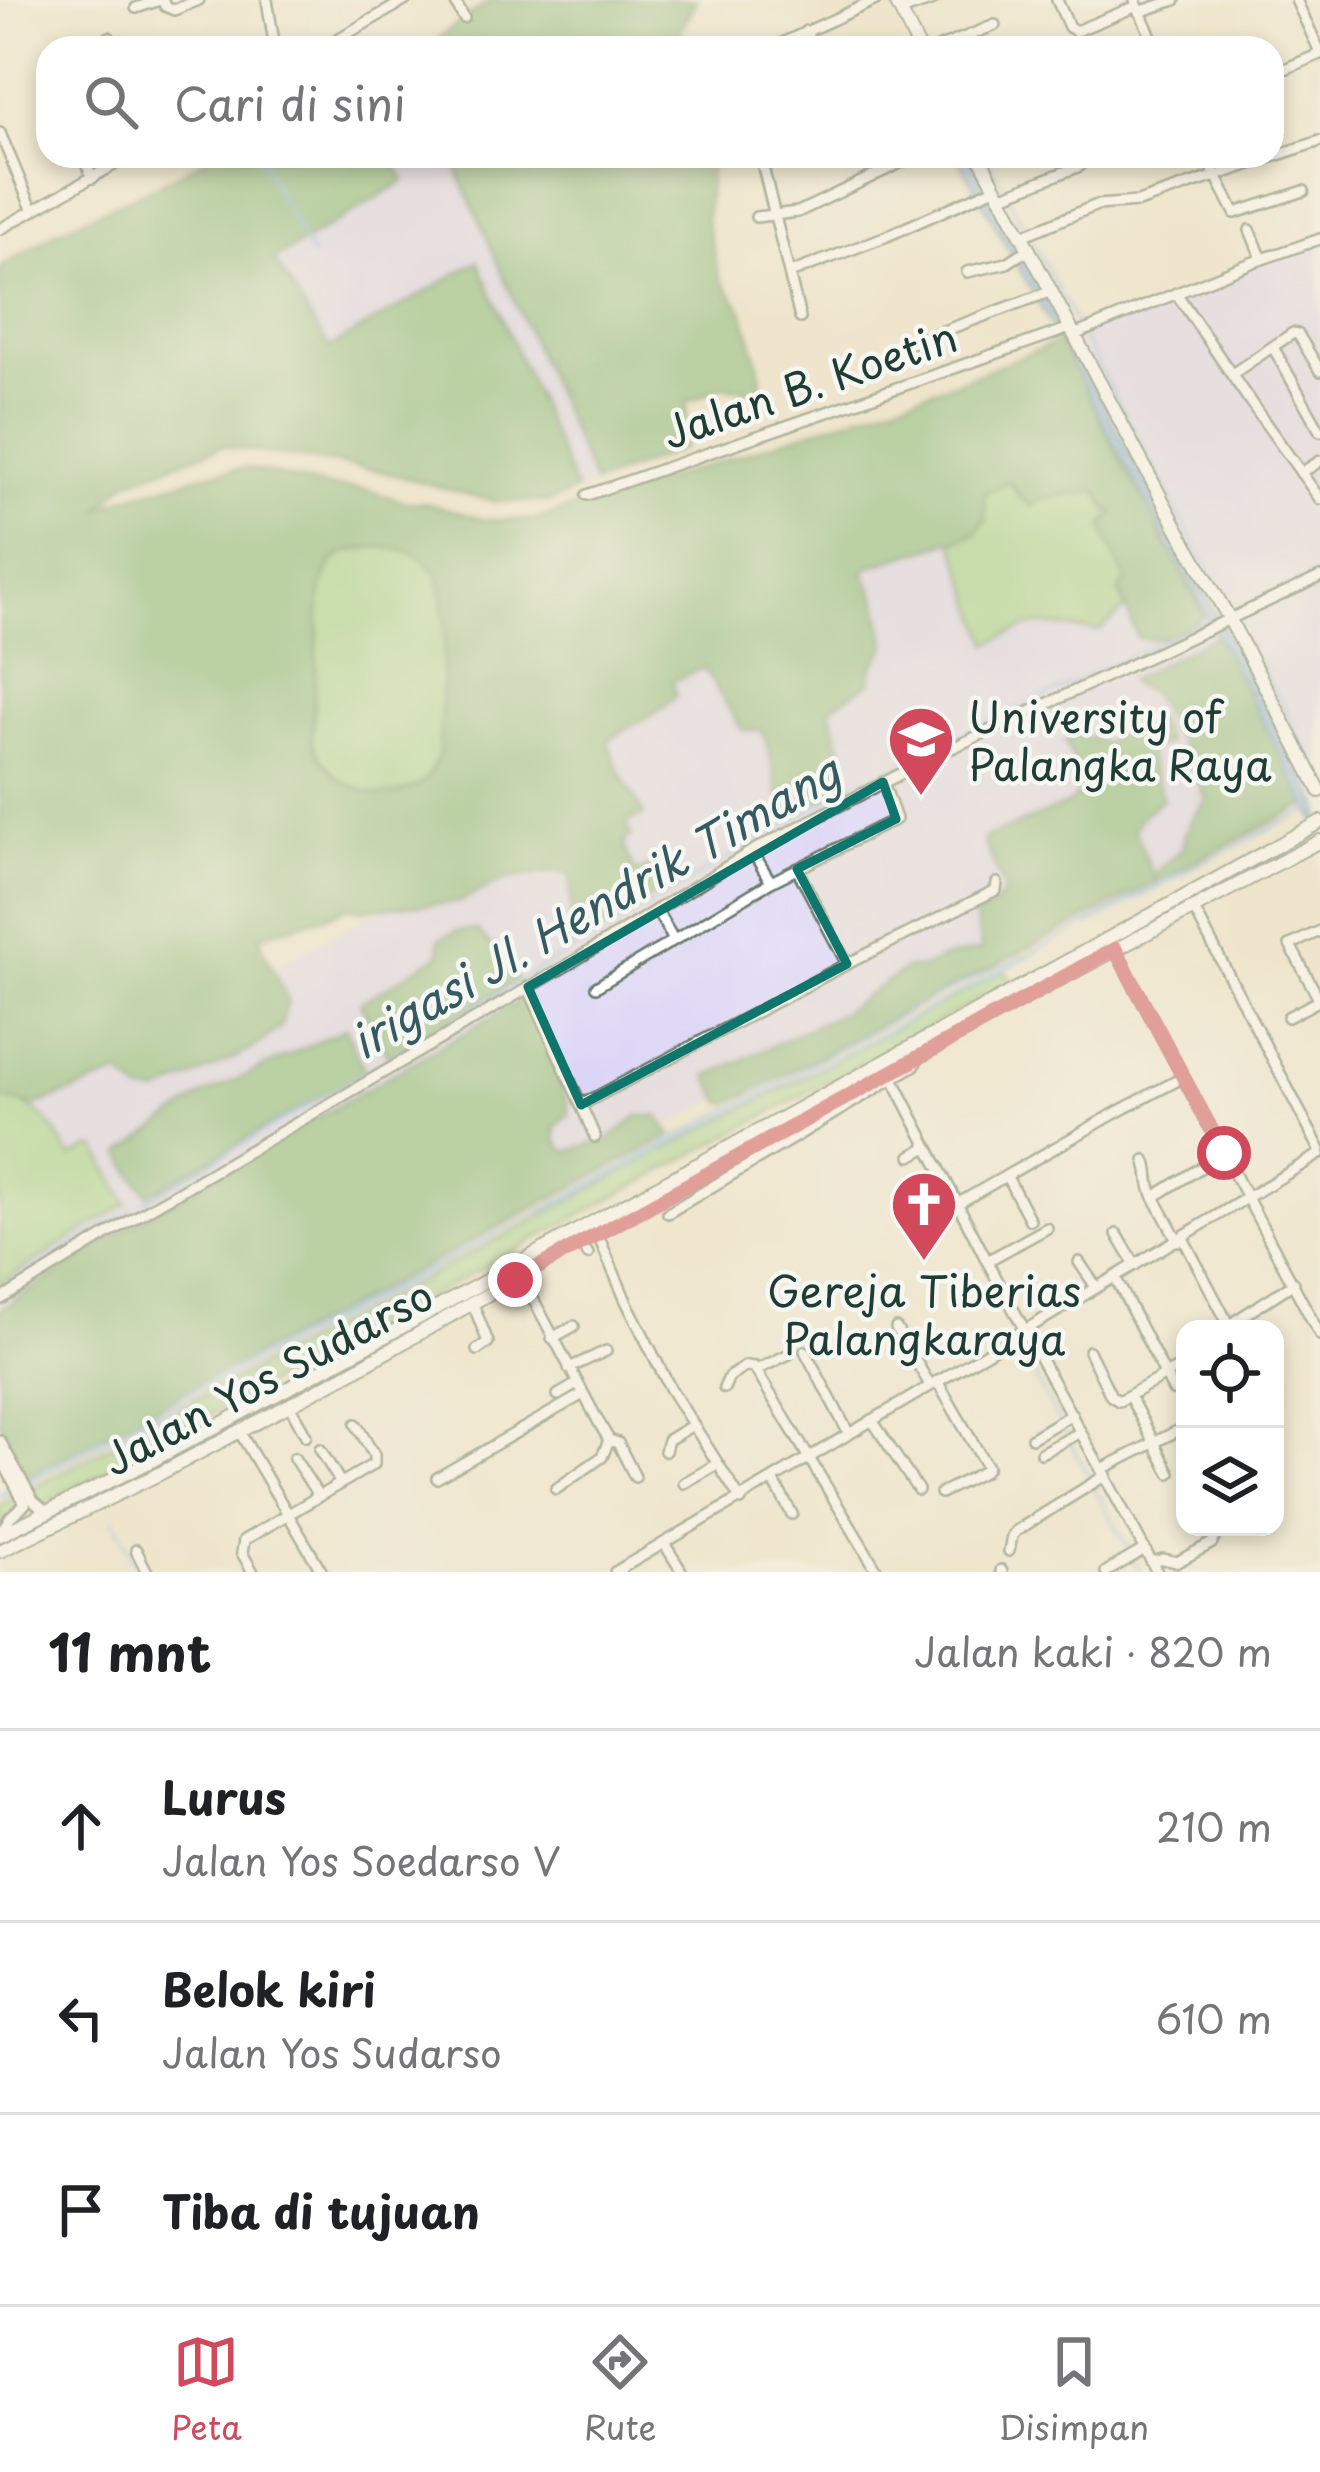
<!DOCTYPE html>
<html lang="id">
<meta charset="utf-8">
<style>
body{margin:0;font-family:"Playpen Sans",sans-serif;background:#f6f6f6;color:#202124}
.controls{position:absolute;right:36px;bottom:36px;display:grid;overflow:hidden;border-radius:24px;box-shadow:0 6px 18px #0003}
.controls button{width:108px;height:108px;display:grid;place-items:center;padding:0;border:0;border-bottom:3px solid #e0e0e0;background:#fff;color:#202124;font:60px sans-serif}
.stop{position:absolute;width:36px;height:36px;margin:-27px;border:9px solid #d1495b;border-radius:50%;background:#fff}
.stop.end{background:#d1495b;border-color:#fff;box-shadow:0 3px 12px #0008}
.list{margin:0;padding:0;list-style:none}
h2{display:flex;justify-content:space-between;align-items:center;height:156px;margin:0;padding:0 48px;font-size:51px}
h2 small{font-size:39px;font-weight:400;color:#757577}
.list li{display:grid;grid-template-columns:78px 1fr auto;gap:36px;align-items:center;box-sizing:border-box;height:192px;padding:0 48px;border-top:3px solid #e0e0e0}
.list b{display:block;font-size:45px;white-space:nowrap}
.list p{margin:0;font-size:39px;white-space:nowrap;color:#757577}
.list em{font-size:39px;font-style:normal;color:#757577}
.icon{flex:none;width:66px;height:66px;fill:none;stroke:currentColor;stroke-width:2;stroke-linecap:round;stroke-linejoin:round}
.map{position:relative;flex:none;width:1320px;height:1572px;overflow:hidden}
.search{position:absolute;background:#fff;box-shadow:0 6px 18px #0003;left:36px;right:36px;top:36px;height:132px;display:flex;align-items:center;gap:30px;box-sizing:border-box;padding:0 42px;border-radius:36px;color:#757577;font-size:45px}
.sheet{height:732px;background:#fff}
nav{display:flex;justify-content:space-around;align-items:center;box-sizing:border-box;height:168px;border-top:3px solid #e0e0e0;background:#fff;font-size:33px;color:#757577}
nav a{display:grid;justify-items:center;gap:6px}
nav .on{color:#d1495b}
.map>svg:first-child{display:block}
.built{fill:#ddd5f6}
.green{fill:#9bd385;stroke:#5d885c;stroke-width:3}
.forest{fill:#7cb572;stroke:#4e7953;stroke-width:3;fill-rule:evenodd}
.water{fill:#79b0e8;stroke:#4c768e;stroke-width:3}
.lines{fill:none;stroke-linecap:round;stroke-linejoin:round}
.stream{stroke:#79b0e8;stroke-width:3}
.minor-casing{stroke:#687869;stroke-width:14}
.major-casing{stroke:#687869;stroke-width:16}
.minor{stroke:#fff;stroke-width:9}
.major{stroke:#fff;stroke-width:12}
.route{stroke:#d1495b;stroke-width:15}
.marked{fill:none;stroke:#0f766e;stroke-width:9;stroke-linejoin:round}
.labels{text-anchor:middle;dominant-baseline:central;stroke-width:9;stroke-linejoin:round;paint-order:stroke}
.street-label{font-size:42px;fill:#1f3d34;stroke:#f6f6f2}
.poi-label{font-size:42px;fill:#1f3d34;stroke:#f6f6f2;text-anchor:start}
.water-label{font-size:45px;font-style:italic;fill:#365a61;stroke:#f6f6f2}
</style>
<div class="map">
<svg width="1320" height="1572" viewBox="0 0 1320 1572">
<rect width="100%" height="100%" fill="#f6f6f2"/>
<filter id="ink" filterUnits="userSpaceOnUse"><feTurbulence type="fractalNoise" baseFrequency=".00833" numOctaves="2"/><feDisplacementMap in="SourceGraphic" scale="24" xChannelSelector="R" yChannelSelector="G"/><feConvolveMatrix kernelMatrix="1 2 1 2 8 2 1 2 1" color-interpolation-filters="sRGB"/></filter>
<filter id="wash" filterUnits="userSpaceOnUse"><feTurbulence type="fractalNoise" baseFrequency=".004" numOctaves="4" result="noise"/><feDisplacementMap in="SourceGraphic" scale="48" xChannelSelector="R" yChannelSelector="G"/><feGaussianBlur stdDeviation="2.7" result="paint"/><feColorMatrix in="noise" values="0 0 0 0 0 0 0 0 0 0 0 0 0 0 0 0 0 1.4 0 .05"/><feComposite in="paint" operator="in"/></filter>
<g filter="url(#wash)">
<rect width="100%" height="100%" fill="#efe5cc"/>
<g class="built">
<path d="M392 156H451L594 484 576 491 478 262 329 348 273 259 405 182Z"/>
<path d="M1320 242V781L566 1180 0 1335V1117L554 815 557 733 1097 419 1058 342Z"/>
</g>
<g class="green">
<path d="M1010 481 1018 495 1043 498 1098 491 1107 509 1115 513 1116 559 1127 581 1120 590 1125 609 1100 630C1082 631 1065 628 1048 625 1029 623 1006 635 989 644L953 541 975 534 986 519 984 494Z"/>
<path d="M380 547 405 550 422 557 436 573 442 590 445 629 439 756 427 778 417 786 397 794 378 795 364 791 338 779 318 755 312 742 320 595C329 553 339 551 380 547Z"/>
<path d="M1004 970 1013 982 0 1528V1505L615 1177 663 1149 665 1150Z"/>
<path d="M0 1094C44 1110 47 1118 71 1157L92 1147 98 1150 127 1204 0 1283Z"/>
</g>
<g class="forest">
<path d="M491 0H696L680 31 688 48H430L445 33Z"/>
<path d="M211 156H392L405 181 274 260 329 348 478 261 576 491 549 502 492 501 376 470 222 446 128 481 98 511 127 497 211 473 247 468 329 487 364 489 406 502 426 503 486 520H534L700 468 959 381 1058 342 1082 382 1124 468 1154 514 1161 537 1179 566 1203 616C1186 629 1158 645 1137 637L1120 590 1127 581 1107 539 1103 525 1114 513 1107 509 1098 491 1044 498 1031 507 1018 495 1009 481 984 494 986 519 975 534 878 564 863 571 877 599 887 645 871 669V682L830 708 851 784 786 816C773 786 775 759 762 730H742L704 668 672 681 676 695C659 718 628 723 608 742L618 768 644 815 626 822 631 836 625 840V849L636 873 648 867 659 892 570 946 571 877 558 871 504 880 457 903 382 907 363 910 347 907 333 914 260 936 264 952 288 1000 281 1027 251 1050 159 1094 140 1093 120 1074 35 1106 0 1098V268L59 230 160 184ZM380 547 405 550 422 557 436 573 442 590 445 629 439 756 427 778 417 786 397 794 378 795 364 791 338 779 318 755 312 742 320 595C329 553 339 551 380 547Z"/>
<path d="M451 156H711L706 221 720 278 743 311 759 365 763 392 723 387 687 402 684 448 594 484Z"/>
<path d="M1216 635 1307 804 729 1103 722 1102 708 1076 843 1012 907 968H922L943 958 982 950 974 915 994 905 1005 892 983 839 1068 804 1077 796 1078 773 1065 741 1078 733 1103 743 1155 717 1167 742 1153 749 1148 756 1163 799 1144 814 1134 829 1155 880 1157 871 1183 847C1183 826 1196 815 1206 799L1180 744 1151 693 1132 685 1129 680Z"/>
<path d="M477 930 499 954 517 980 387 1055 360 1003 440 954 439 939 457 931Z"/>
<path d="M526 997 567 1101 569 1115 556 1126V1140L566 1152 609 1139 638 1116H658L672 1135 28 1476 0 1423V1309L139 1220Z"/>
<path d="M346 1028 365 1072 148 1195 132 1173 122 1153 202 1096Z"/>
</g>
<path class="water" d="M957 156H969L1320 806V829L1082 382Z"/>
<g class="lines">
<g class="stream">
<path d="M259 156 312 256"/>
<path d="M987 156 1025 229"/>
<path d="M1030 237 1078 329"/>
<path d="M1083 338 1216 583"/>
<path d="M1258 660 1320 774"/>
<path d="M1088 925 1185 873"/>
<path d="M144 1202 834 796 1207 620"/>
<path d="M541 1213 1037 952"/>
<path d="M0 1288 134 1209"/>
<path d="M1016 1343 1090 1478"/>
<path d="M28 1479 190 1391 529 1217 940 995 1037 950 1179 874 1312 808"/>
<path d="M26 1484 495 1236"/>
<path d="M1094 1487 1130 1552"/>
<path d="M0 1494 14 1486"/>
<path d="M0 1497 12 1491"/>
<path d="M113 1519 140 1572"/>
<path d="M1134 1560 1141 1572"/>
</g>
</g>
</g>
<g filter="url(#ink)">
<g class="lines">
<defs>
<g id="minor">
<path d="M163 0 165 6 174 10 199 0"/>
<path d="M267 0 275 48"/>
<path d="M454 0 464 18"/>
<path d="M1057 0 1069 27 1076 31 1137 6"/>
<path d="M1135 0 1156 48"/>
<path d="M1296 0 1320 52"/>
<path d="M136 8 160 0"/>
<path d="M901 11 933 0"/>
<path d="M1139 12 1175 0"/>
<path d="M806 31 813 48"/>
<path d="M109 37 114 48"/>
<path d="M322 48 406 0"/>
<path d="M771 48 876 0"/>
<path d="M938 48 995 25"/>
<path d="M1287 68 1320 54"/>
<path d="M46 70 48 75"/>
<path d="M0 133 33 211"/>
<path d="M82 156 93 178"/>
<path d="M766 156 763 167 800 318"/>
<path d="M793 156 795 165"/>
<path d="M1206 156 1235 213 1304 191"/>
<path d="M1000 197 1080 166"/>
<path d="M756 217 798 212 915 156"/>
<path d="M0 229 130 156"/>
<path d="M1250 230 1262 259"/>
<path d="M1022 236 1097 205 1138 202 1320 141"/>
<path d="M967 272 1007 263 1021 254 1031 252"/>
<path d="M790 273 887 236 995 188"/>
<path d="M1176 293 1251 403 1320 499"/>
<path d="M1074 335 1251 263 1320 239"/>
<path d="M911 343 1052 291"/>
<path d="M1273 347 1320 431"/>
<path d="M1232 374 1293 333 1298 334 1320 371"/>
<path d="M1301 473 1320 461"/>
<path d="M587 495 1070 328"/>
<path d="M752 851 771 882"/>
<path d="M797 869 847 964"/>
<path d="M1193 907 1320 1150"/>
<path d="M656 910 674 940"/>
<path d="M1320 931 1290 945 1320 1001"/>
<path d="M1115 949 1320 1335"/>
<path d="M528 987 581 1105 847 964 996 890 997 883"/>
<path d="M596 987 771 882 896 819 883 782"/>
<path d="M1288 1017 1320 1000"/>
<path d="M890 1073 987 1261 1157 1572"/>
<path d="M581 1105 595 1137"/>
<path d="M911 1156 927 1147"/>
<path d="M1145 1160C1151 1173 1146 1181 1154 1197"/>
<path d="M1007 1177 1030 1220"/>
<path d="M957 1204 1119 1111 1184 1077"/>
<path d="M668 1213 915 1065"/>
<path d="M597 1233 626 1301 670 1388 741 1500"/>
<path d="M1117 1234 1135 1265"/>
<path d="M1183 1238 1231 1329"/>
<path d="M1178 1241 1154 1197 1224 1153"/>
<path d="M580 1242 588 1254"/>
<path d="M987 1261 1047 1228"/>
<path d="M1079 1262 1096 1287"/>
<path d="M521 1276 597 1419 609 1440 618 1443 635 1477"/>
<path d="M1115 1277 1173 1390 1185 1391"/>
<path d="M0 1300 144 1212 564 967 752 851 937 755 1320 577"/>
<path d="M473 1304 488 1342 477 1350"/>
<path d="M1229 1325 1294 1283"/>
<path d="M896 1328 930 1385"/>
<path d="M552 1338 574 1326"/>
<path d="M805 1351 849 1434"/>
<path d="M1089 1351 1111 1396 1119 1401 1185 1364"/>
<path d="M569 1368 606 1351"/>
<path d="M756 1370 789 1354"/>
<path d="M937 1381 987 1467 983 1472 941 1493"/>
<path d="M724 1388 729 1377 746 1366 754 1367 878 1572"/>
<path d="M558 1395 577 1384"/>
<path d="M1130 1397 1170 1473"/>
<path d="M289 1404 306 1436"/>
<path d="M872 1420 918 1490"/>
<path d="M239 1431 322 1572"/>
<path d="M1032 1438 1072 1414"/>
<path d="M0 1441 33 1500 47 1512"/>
<path d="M320 1449 340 1482"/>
<path d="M665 1451 668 1440 693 1425"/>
<path d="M1041 1453 1081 1432"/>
<path d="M0 1456 25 1504 10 1517 0 1534"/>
<path d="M294 1458 318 1495"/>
<path d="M1102 1469 1185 1427"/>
<path d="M437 1478 583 1394"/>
<path d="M773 1480 792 1514"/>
<path d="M684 1483 717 1464"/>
<path d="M556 1489 602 1457 609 1440"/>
<path d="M664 1543 682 1572"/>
<path d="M136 1550 147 1572"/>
<path d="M1009 1551 1012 1536 1016 1531 1106 1475"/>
<path d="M1152 1562 1163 1559 1177 1562 1212 1543 1215 1537 1209 1527"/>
<path d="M1001 1570 1002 1572"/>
<path d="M253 1572 242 1553 244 1540 374 1464V1455L356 1424"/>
<path d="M615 1572C850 1434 1086 1295 1320 1154"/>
<path d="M1106 1572 1145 1549"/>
</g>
<g id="major">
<path d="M895 0 919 48"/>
<path d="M979 156 1175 524 1229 618 1320 791"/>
<path d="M0 1535 153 1460 371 1344 1320 822"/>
<path d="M0 1551 161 1473 346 1375 580 1242 1053 983 1320 841"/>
</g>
</defs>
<use href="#minor" class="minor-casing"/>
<use href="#major" class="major-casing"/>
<use href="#minor" class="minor"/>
<use href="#major" class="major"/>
</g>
</g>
<g class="lines" filter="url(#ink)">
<path class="route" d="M515 1280 1115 949 1224 1153"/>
</g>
<path d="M0 0H1320V1572H0ZM883 782 896 819 797 869 847 964 581 1105 528 987Z" fill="#efe5cc" fill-opacity=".55" fill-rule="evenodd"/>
<path class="marked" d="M883 782 896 819 797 869 847 964 581 1105 528 987Z"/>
<defs>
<symbol id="university-pin" viewBox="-11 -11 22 30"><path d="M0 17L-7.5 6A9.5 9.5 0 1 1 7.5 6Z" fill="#d1495b" stroke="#f6f6f2"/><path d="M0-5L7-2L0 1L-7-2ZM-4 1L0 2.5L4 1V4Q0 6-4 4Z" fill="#fff"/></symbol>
<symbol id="church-pin" viewBox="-11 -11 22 30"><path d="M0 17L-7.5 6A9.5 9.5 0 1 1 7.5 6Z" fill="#d1495b" stroke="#f6f6f2"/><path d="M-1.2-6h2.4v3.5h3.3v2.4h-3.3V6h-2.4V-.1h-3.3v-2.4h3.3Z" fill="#fff"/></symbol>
</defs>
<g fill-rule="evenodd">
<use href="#university-pin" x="883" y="701" width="76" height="104"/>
<use href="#church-pin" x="886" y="1166" width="76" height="104"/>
</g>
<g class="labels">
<g class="street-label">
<text transform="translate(809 383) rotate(-19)">Jalan B. Koetin</text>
<text transform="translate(267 1376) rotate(-28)">Jalan Yos Sudarso</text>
</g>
<g class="poi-label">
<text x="968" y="715">University of<tspan x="968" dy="48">Palangka Raya</tspan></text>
<text x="924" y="1289" text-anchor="middle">Gereja Tiberias<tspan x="924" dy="48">Palangkaraya</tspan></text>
</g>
<g class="water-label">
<text transform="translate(594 905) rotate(-30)">irigasi Jl. Hendrik Timang</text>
</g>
</g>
</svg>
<div class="controls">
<button><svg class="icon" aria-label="locate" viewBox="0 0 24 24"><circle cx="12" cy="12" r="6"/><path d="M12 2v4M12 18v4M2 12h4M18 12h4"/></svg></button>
<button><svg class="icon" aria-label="layers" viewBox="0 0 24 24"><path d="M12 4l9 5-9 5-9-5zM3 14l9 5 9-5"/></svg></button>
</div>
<div class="stop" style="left:1224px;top:1153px"></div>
<div class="stop end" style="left:515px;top:1280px"></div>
<div class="search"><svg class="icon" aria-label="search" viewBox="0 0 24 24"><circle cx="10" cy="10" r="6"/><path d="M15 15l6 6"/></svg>Cari di sini</div>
</div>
<section class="sheet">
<h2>11 mnt<small>Jalan kaki · 820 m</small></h2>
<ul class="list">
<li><svg class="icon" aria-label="ahead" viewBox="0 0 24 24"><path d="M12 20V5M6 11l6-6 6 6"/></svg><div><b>Lurus</b><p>Jalan Yos Soedarso V</p></div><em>210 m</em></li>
<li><svg class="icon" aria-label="left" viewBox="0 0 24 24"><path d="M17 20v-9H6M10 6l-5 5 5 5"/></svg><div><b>Belok kiri</b><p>Jalan Yos Sudarso</p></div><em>610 m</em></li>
<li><svg class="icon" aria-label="arrive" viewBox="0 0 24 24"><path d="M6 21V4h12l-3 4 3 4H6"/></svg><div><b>Tiba di tujuan</b></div></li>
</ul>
</section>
<nav>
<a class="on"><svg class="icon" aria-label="map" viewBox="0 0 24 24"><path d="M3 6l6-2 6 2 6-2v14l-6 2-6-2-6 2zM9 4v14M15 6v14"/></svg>Peta</a>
<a><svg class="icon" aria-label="directions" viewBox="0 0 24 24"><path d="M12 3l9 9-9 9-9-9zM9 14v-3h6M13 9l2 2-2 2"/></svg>Rute</a>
<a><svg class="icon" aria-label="saved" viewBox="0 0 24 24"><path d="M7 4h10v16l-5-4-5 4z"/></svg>Disimpan</a>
</nav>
